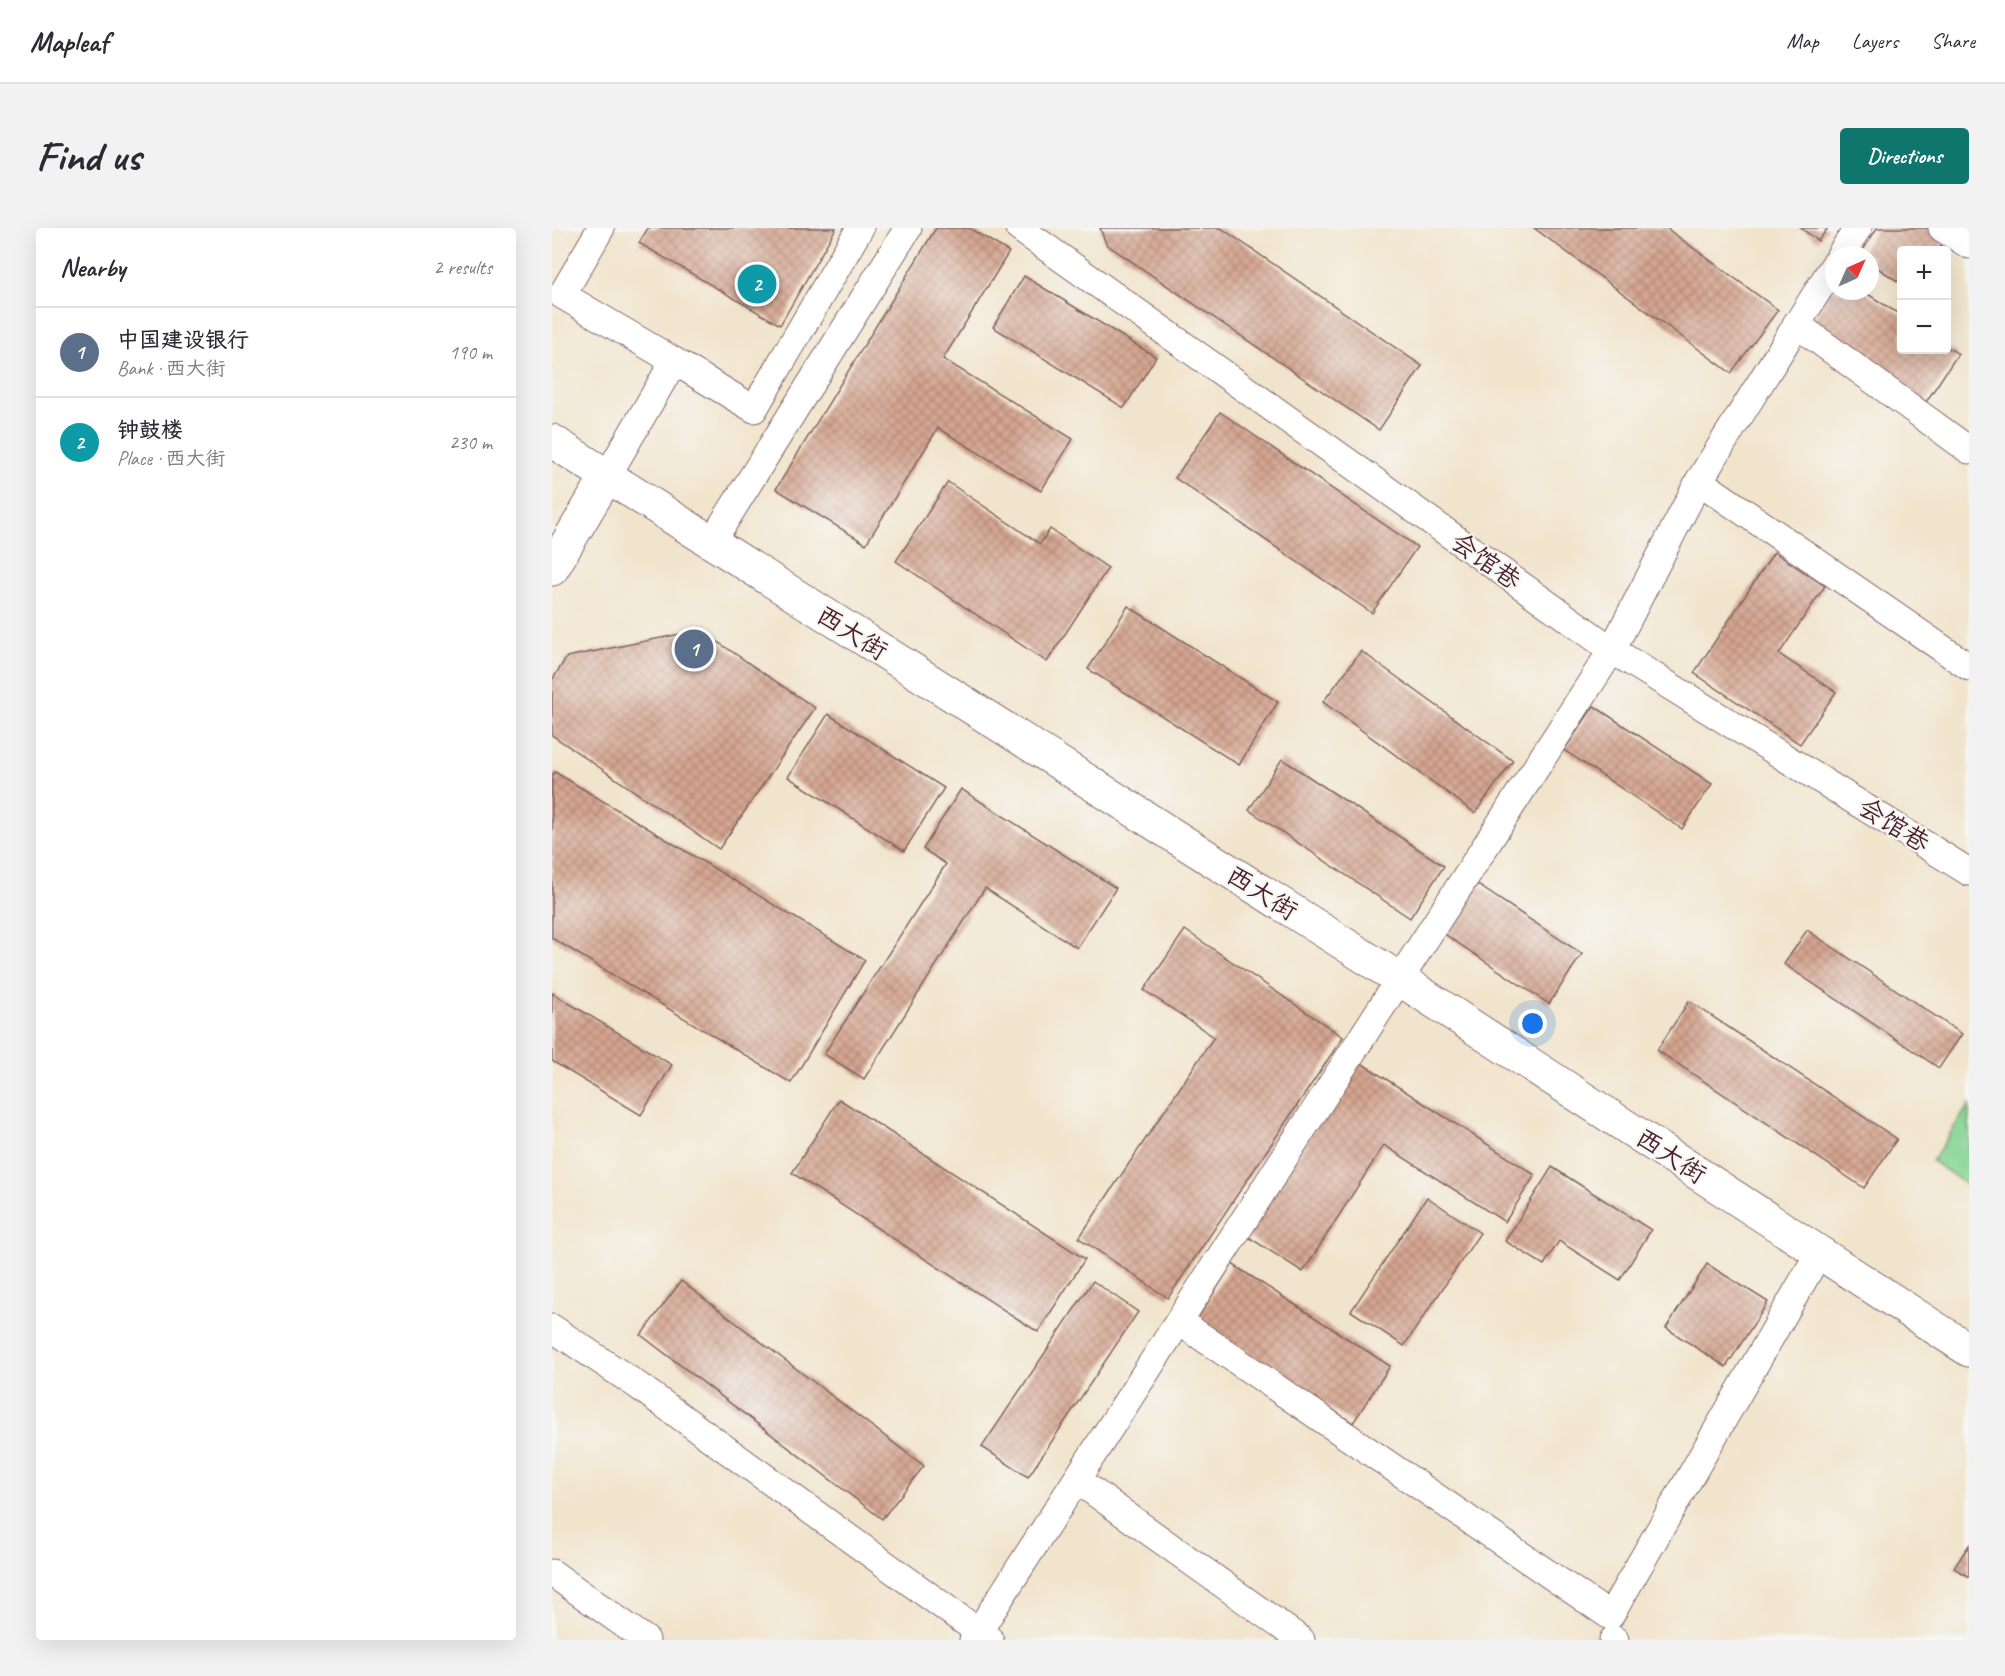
<!DOCTYPE html>
<meta charset="utf-8">
<style>
body{margin:0;font-family:Caveat,"LXGW WenKai TC",sans-serif;background:#f2f2f3;color:#2b2b33}
.controls{position:absolute;right:18px;top:18px;display:grid;overflow:hidden;border-radius:6px;box-shadow:0 6px 24px #0002}
.controls button{width:54px;height:54px;display:grid;place-items:center;padding:0;border:0;border-bottom:2px solid #e1e1e2;background:#fff;color:#2b2b33;font:30px sans-serif}
.compass{position:absolute;left:1273px;top:18px;width:54px;height:54px;border-radius:50%;background:#fff;box-shadow:0 6px 24px #0002;rotate:45deg}
.you{position:absolute;left:981px;top:796px;width:21px;height:21px;margin:-15px;border:4px solid #fff;border-radius:50%;background:#1a73e8;box-shadow:0 0 0 9px #1a73e833}
.badge{display:grid;place-items:center;width:39px;height:39px;border-radius:50%;background:#0f766e;color:#fff;font-size:20px;font-weight:700}
.pin{position:absolute;translate:-50% -50%;border:3px solid #fff;box-shadow:0 2px 6px #0006}
.list{margin:0;padding:0;list-style:none}
h2{display:flex;justify-content:space-between;align-items:center;height:78px;margin:0;padding:0 24px;font-size:26px}
h2 small{font-size:20px;font-weight:400;color:#7c7c81}
.list li{display:grid;grid-template-columns:39px 1fr auto;gap:18px;align-items:center;box-sizing:border-box;height:90px;padding:0 24px;border-top:2px solid #e1e1e2}
.list b{display:block;font-size:22px;white-space:nowrap}
.list p{margin:0;font-size:20px;white-space:nowrap;color:#7c7c81}
.list em{font-size:20px;font-style:normal;color:#7c7c81}
.map{position:relative;flex:none;width:1417px;height:1412px;overflow:hidden;border-radius:6px}
header{display:flex;align-items:center;gap:36px;box-sizing:border-box;height:84px;padding:0 30px;background:#fff;border-bottom:2px solid #e1e1e2}
header strong{font-size:28px}
nav{display:flex;gap:33px;margin-inline-start:auto;font-size:21px}
.intro{display:flex;align-items:center;justify-content:space-between;box-sizing:border-box;height:144px;padding:0 36px}
h1{margin:0;font-size:42px}
.button{padding:15px 27px;border-radius:6px;background:#0f766e;color:#fff;font-size:21px;font-weight:700}
main{display:flex;gap:36px;padding:0 36px}
aside{flex:1;background:#fff;border-radius:6px;box-shadow:0 6px 24px #0002}
.map>svg:first-child{display:block}
.pitch{fill:#87d594;stroke:#687a60;stroke-width:1.5}
.building{fill:url(#building-cross-hatch)}
.lines{fill:none;stroke-linecap:round;stroke-linejoin:round}
.street-casing{stroke:#846463;stroke-width:29}
.secondary-casing{stroke:#846463;stroke-width:35}
.street{stroke:#fff;stroke-width:27}
.secondary{stroke:#fff;stroke-width:33}
.labels{text-anchor:middle;dominant-baseline:central;stroke-width:4.5;stroke-linejoin:round;paint-order:stroke}
.street-label{font-size:26px;fill:#4a1f2b;stroke:#f6f6f2}
</style>
<header>
<strong>Mapleaf</strong>
<nav><a>Map</a><a>Layers</a><a>Share</a></nav>
</header>
<div class="intro"><h1>Find us</h1><a class="button">Directions</a></div>
<main>
<aside>
<h2>Nearby<small>2 results</small></h2>
<ul class="list">
<li><span class="badge" style="background:#5c6f8a">1</span><div><b>中国建设银行</b><p>Bank · 西大街</p></div><em>190 m</em></li>
<li><span class="badge" style="background:#0f9aa8">2</span><div><b>钟鼓楼</b><p>Place · 西大街</p></div><em>230 m</em></li>
</ul>
</aside>
<div class="map">
<svg width="1417" height="1412" viewBox="0 0 1417 1412">
<defs>
<pattern id="building-cross-hatch" width="8" height="8" patternUnits="userSpaceOnUse" patternTransform="scale(1.5)"><rect width="8" height="8" fill="#d5a691"/><path d="M0 0l8 8M0 8l8-8" fill="none" stroke="#af8777"/></pattern>
</defs>
<rect width="100%" height="100%" fill="#f6f6f2"/>
<filter id="ink" filterUnits="userSpaceOnUse"><feTurbulence type="fractalNoise" baseFrequency=".0167" numOctaves="2"/><feDisplacementMap in="SourceGraphic" scale="12" xChannelSelector="R" yChannelSelector="G"/><feConvolveMatrix kernelMatrix="1 2 1 2 8 2 1 2 1" color-interpolation-filters="sRGB"/></filter>
<filter id="wash" filterUnits="userSpaceOnUse"><feTurbulence type="fractalNoise" baseFrequency=".008" numOctaves="4" result="noise"/><feDisplacementMap in="SourceGraphic" scale="24" xChannelSelector="R" yChannelSelector="G"/><feGaussianBlur stdDeviation="1.35" result="paint"/><feColorMatrix in="noise" values="0 0 0 0 0 0 0 0 0 0 0 0 0 0 0 0 0 1.4 0 .05"/><feComposite in="paint" operator="in"/></filter>
<g filter="url(#wash)">
<rect width="100%" height="100%" fill="#f1e4cc"/>
<path class="pitch" d="M1417 877V958L1380 933Z"/>
<g id="blocks">
<g class="building">
<path d="M96 0H284L228 97 87 15Z"/>
<path d="M384 0H417L457 24 391 131 521 211 489 263 386 200 314 316 224 261Z"/>
<path d="M548 0H669L870 138 827 202 554 16Z"/>
<path d="M982 0H1114L1226 82 1179 145Z"/>
<path d="M1249 0H1276L1266 13Z"/>
<path d="M1325 0H1375L1393 12 1386 22H1350V56L1318 35V27H1308Z"/>
<path d="M472 48 604 129 572 180 441 99Z"/>
<path d="M1282 59V63H1311L1350 88V122H1394V118L1406 126 1374 174 1257 97Z"/>
<path d="M668 184 865 319 820 385 623 250Z"/>
<path d="M396 254 488 316 498 301 556 340 495 434 344 333Z"/>
<path d="M1222 324 1273 358 1227 426 1284 464 1248 516 1142 445Z"/>
<path d="M576 378 726 474 687 537 536 441Z"/>
<path d="M148 402 263 480 167 621 0 507V452L15 429Z"/>
<path d="M809 423 961 533 923 585 771 474Z"/>
<path d="M1042 478 1160 556 1130 601 1012 522Z"/>
<path d="M276 486 392 560 352 623 236 549Z"/>
<path d="M730 531 892 638 858 690 697 582Z"/>
<path d="M3 544 313 732 239 855 0 710V548Z"/>
<path d="M409 561 564 660 525 720 433 660 312 851 272 826 394 636 371 621Z"/>
<path d="M923 655 1030 726 997 776 891 705Z"/>
<path d="M633 702 791 809 616 1070 527 1010 662 809 592 762Z"/>
<path d="M1255 702 1410 806 1387 840 1232 736Z"/>
<path d="M0 765 120 837 89 887 0 833Z"/>
<path d="M1137 773 1345 911 1312 960 1105 822Z"/>
<path d="M806 833 983 947 953 994 832 917 751 1044 695 1008Z"/>
<path d="M287 871 533 1031 486 1104 240 945Z"/>
<path d="M1000 939 1099 1002 1068 1052 1007 1013 992 1037 953 1013Z"/>
<path d="M875 969 928 1005 852 1118 799 1083Z"/>
<path d="M680 1036 838 1138 801 1195 644 1093Z"/>
<path d="M1155 1036 1216 1074 1174 1139 1114 1100Z"/>
<path d="M129 1053 372 1238 330 1291 89 1107Z"/>
<path d="M541 1053 586 1084 476 1249 430 1219Z"/>
<path d="M1417 1317V1349L1402 1340Z"/>
</g>
</g>
</g>
<g filter="url(#ink)">
<use href="#blocks" fill-opacity="0" stroke="#846463" stroke-width="1.5"/>
<g class="lines">
<defs>
<g id="street">
<path d="M49 0 10 67 122 133 54 250"/>
<path d="M467 0 1060 422 1417 644"/>
<path d="M1390 0 1417 17"/>
<path d="M1288 27 1306 0"/>
<path d="M1244 96 1417 222"/>
<path d="M122 133 202 181 308 0"/>
<path d="M1147 253 1417 439"/>
<path d="M159 315 356 0"/>
<path d="M628 1094 1058 1388 1267 1025"/>
<path d="M0 1100 85 1157 438 1412"/>
<path d="M525 1252 749 1412"/>
<path d="M0 1345 94 1412"/>
<path d="M421 1412 1060 422 1147 253 1282 37"/>
<path d="M1061 1412H1063"/>
</g>
<g id="secondary">
<path d="M0 213 849 752 1417 1122"/>
<path d="M0 341 54 250"/>
</g>
</defs>
<use href="#street" class="street-casing"/>
<use href="#secondary" class="secondary-casing"/>
<use href="#street" class="street"/>
<use href="#secondary" class="secondary"/>
</g>
</g>
<g class="labels">
<g class="street-label">
<text transform="translate(934 333) rotate(35)">会馆巷</text>
<text transform="translate(300 405) rotate(32)">西大街</text>
<text transform="translate(1342 597) rotate(32)">会馆巷</text>
<text transform="translate(710 665) rotate(32)">西大街</text>
<text transform="translate(1119 928) rotate(33)">西大街</text>
</g>
</g>
</svg>
<div class="controls">
<button>+</button>
<button>−</button>
</div>
<svg class="compass" viewBox="-18 -18 36 36"><path d="M0-13l5 13h-10z" fill="#e53935"/><path d="M0 13l5-13h-10z" fill="#7c7c81"/></svg>
<div class="you"></div>
<div class="pin badge" style="left:142px;top:421px;background:#5c6f8a">1</div>
<div class="pin badge" style="left:205px;top:56px;background:#0f9aa8">2</div>
</div>
</main>
